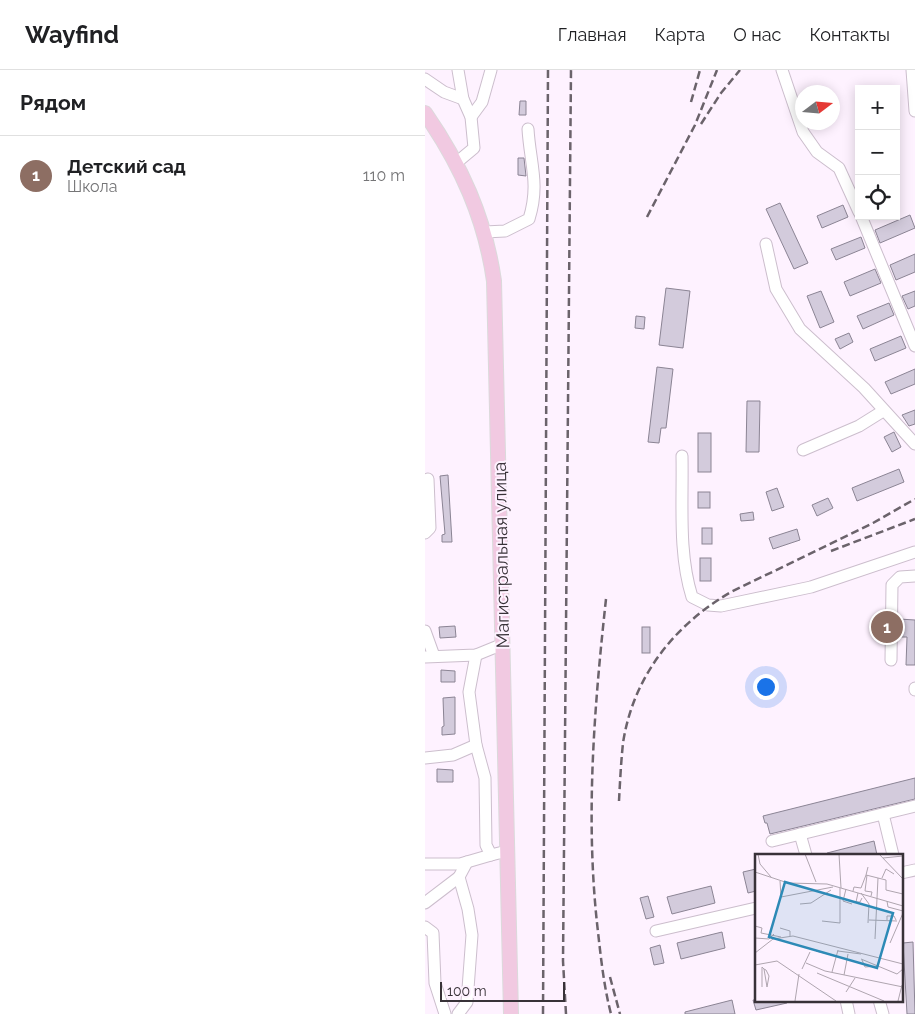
<!DOCTYPE html>
<html lang="ru">
<meta charset="utf-8">
<style>
body{margin:0;font-family:Raleway,sans-serif;background:#f6f6f6;color:#202124}
.controls{position:absolute;right:15px;top:15px;display:grid;overflow:hidden;border-radius:0px;box-shadow:0 2px 12px #0003}
.controls button{width:45px;height:45px;display:grid;place-items:center;padding:0;border:0;border-bottom:1px solid #e0e0e0;background:#fff;color:#202124;font:25px sans-serif}
.compass{position:absolute;left:370px;top:15px;width:45px;height:45px;border-radius:50%;background:#fff;box-shadow:0 2px 12px #0003;rotate:74deg}
.scale{position:absolute;left:15px;bottom:12px;width:125px;box-sizing:border-box;padding-left:5px;border:2px solid #383238;border-top:0;font-size:14px;line-height:18px;white-space:nowrap;color:#383238;-webkit-text-stroke:4px #fef2ff;paint-order:stroke}
.you{position:absolute;left:340px;top:616px;width:18px;height:18px;margin:-12px;border:4px solid #fff;border-radius:50%;background:#1a73e8;box-shadow:0 0 0 8px #1a73e833}
.badge{display:grid;place-items:center;width:32px;height:32px;border-radius:50%;background:#1a73e8;color:#fff;font-size:16px;font-weight:700}
.pin{position:absolute;translate:-50% -50%;border:2px solid #fff;box-shadow:0 1px 5px #0006}
.list{margin:0;padding:0;list-style:none}
h2{display:flex;justify-content:space-between;align-items:center;height:65px;margin:0;padding:0 20px;font-size:21px}
h2 small{font-size:16px;font-weight:400;color:#757577}
.list li{display:grid;grid-template-columns:32px 1fr auto;gap:15px;align-items:center;box-sizing:border-box;height:80px;padding:0 20px;border-top:1px solid #e0e0e0}
.list b{display:block;font-size:19px;white-space:nowrap}
.list p{margin:0;font-size:16px;white-space:nowrap;color:#757577}
.list em{font-size:16px;font-style:normal;color:#757577}
.icon{flex:none;width:28px;height:28px;fill:none;stroke:currentColor;stroke-width:2;stroke-linecap:round;stroke-linejoin:round}
.map{position:relative;flex:none;width:490px;height:944px;overflow:hidden}
header{display:flex;align-items:center;gap:30px;box-sizing:border-box;height:70px;padding:0 25px;background:#fff;border-bottom:1px solid #e0e0e0}
header strong{font-size:24px}
nav{display:flex;gap:28px;margin-inline-start:auto;font-size:18px}
main{display:flex}
aside{flex:1;background:#fff}
.map>svg:first-child{display:block}
.building{fill:#d3cbdc;stroke:#8b8494}
.lines{fill:none;stroke-linecap:round;stroke-linejoin:round}
.minor-casing{stroke:#ccbecd;stroke-width:13}
.major-casing{stroke:#dbdadb;stroke-width:16}
.minor{stroke:#fff;stroke-width:11}
.major{stroke:#f1c9e1;stroke-width:14}
.rail{stroke:#6b636b;stroke-width:2.5;stroke-dasharray:8 4;stroke-linecap:butt}
.labels{text-anchor:middle;dominant-baseline:central;stroke-width:4;stroke-linejoin:round;paint-order:stroke}
.street-label{font-size:18px;fill:#383238;stroke:#fef2ff}
.inset-road{fill:none;stroke:#afa5af;stroke-width:1}
.view{fill:#2d8ab6;fill-opacity:0.15;stroke:#2d8ab6;stroke-width:2.5}
.inset-edge{fill:none;stroke:#383238;stroke-width:2.5}
</style>
<header>
<strong>Wayfind</strong>
<nav><a>Главная</a><a>Карта</a><a>О нас</a><a>Контакты</a></nav>
</header>
<main>
<aside>
<h2>Рядом<small></small></h2>
<ul class="list">
<li><span class="badge" style="background:#8d6e63">1</span><div><b>Детский сад</b><p>Школа</p></div><em>110 m</em></li>
</ul>
</aside>
<div class="map">
<svg width="490" height="944" viewBox="0 0 490 944">
<rect width="100%" height="100%" fill="#fef2ff"/>
<g class="building">
<path d="M95 31H101V45H94Z"/>
<path d="M93 88H99L101 106 93 105Z"/>
<path d="M355 133 383 193 369 199 341 139Z"/>
<path d="M418 135 423 147 397 158 392 146Z"/>
<path d="M485 145 490 158 455 173 450 160Z"/>
<path d="M436 167 440 178 411 190 406 179Z"/>
<path d="M490 184V202L471 210 465 195Z"/>
<path d="M450 199 456 213 425 226 419 212Z"/>
<path d="M241 218 265 221 258 278 234 275Z"/>
<path d="M396 221 409 252 395 258 382 226Z"/>
<path d="M490 221V236L483 239 477 226Z"/>
<path d="M464 233 469 245 438 259 432 246Z"/>
<path d="M211 246 220 247 219 259 210 258Z"/>
<path d="M424 263 428 272 415 279 410 269Z"/>
<path d="M476 266 481 278 450 291 445 279Z"/>
<path d="M232 297 248 299 241 358H236L234 373 223 372Z"/>
<path d="M490 299V314L466 324 460 312Z"/>
<path d="M322 331H335L334 382H321Z"/>
<path d="M490 340V354L484 356 477 345Z"/>
<path d="M469 362 476 377 467 382 459 367Z"/>
<rect x="273" y="363" width="13" height="39"/>
<path d="M474 399 479 412 432 431 427 418Z"/>
<path d="M23 405 27 472H17V465L20 464 15 406Z"/>
<path d="M352 418 359 437 347 441 341 422Z"/>
<rect x="273" y="422" width="12" height="16"/>
<path d="M403 428 408 438 392 446 387 435Z"/>
<path d="M328 442 329 450 316 451 315 444Z"/>
<rect x="277" y="458" width="10" height="16"/>
<path d="M372 459 375 470 348 479 344 468Z"/>
<rect x="275" y="488" width="11" height="23"/>
<path d="M474 549 490 550V595H481L482 567H474Z"/>
<path d="M30 556 31 567 15 568 14 557Z"/>
<rect x="217" y="557" width="8" height="26"/>
<path d="M16 600 30 601V612H16Z"/>
<path d="M30 627V664L17 665V657L19 656 18 628Z"/>
<path d="M12 699 28 700V712H12Z"/>
<path d="M490 708V729L345 764 342 753H340L338 746Z"/>
<path d="M449 771 452 785H402V783Z"/>
<path d="M331 799V821L323 823 318 802Z"/>
<path d="M286 816 290 833 247 844 242 827Z"/>
<path d="M223 826 229 847 221 849 215 828Z"/>
<path d="M297 862 300 878 256 889 252 873Z"/>
<path d="M488 872 490 944H482L478 873Z"/>
<path d="M235 875 239 893 229 895 225 878Z"/>
<path d="M307 930 310 944H260V942Z"/>
<path d="M328 930H362V933L331 940Z"/>
</g>
<g class="lines">
<defs>
<g id="minor">
<path d="M357 0 378 62 392 82 414 98 434 142"/>
<path d="M487 0 490 41"/>
<path d="M0 9 19 22 38 29"/>
<path d="M46 47 57 32 66 0"/>
<path d="M31 93 49 78 46 47 38 29 33 0"/>
<path d="M436 146 490 276"/>
<path d="M60 162 80 161 104 149C115 114 105 93 103 59"/>
<path d="M341 174 351 219 375 259 439 318 490 374"/>
<path d="M378 380 434 356 458 341"/>
<path d="M257 386C258 433 253 482 267 527L283 535 296 536 386 517 490 482"/>
<path d="M0 463 5 458 3 409"/>
<path d="M0 561 9 586"/>
<path d="M51 585 44 622 51 675 60 708 61 775 66 785 82 781"/>
<path d="M0 587 51 585 78 574"/>
<path d="M466 590 467 515 475 507 490 506"/>
<path d="M490 618V620"/>
<path d="M0 688 28 685 51 675"/>
<path d="M458 744 468 785"/>
<path d="M375 764 381 785"/>
<path d="M347 771 490 736"/>
<path d="M0 794H35L66 785"/>
<path d="M476 803 490 800"/>
<path d="M0 833 34 807"/>
<path d="M0 857 8 863 10 913 20 944"/>
<path d="M231 861 331 838"/>
<path d="M421 930 424 944"/>
<path d="M454 930 458 944"/>
<path d="M33 944 42 932 47 865 43 839 34 807 42 792"/>
</g>
<path id="major" d="M0 43C36 95 60 148 69 211L86 944"/>
</defs>
<use href="#minor" class="minor-casing"/>
<use href="#major" class="major-casing"/>
<use href="#minor" class="minor"/>
<use href="#major" class="major"/>
<g class="rail">
<path d="M266 32 275 0"/>
<path d="M276 54 296 23 315 0"/>
<path d="M222 147 270 55 292 0"/>
<path d="M406 481 490 449"/>
<path d="M181 529C169 639 160 751 173 862 176 889 179 917 186 944"/>
<path d="M194 731C195 712 196 692 198 673 208 607 249 555 306 522L448 453 490 429"/>
<path d="M185 907 195 944"/>
<path d="M118 944 123 0"/>
<path d="M141 944 138 891 146 0"/>
</g>
</g>
<g class="labels">
<g class="street-label">
<text transform="translate(76 485) rotate(-91)">Магистральная улица</text>
</g>
</g>
<g transform="translate(330 784)">
<rect width="148" height="148" fill="#fef2ff"/>
<path class="inset-road" d="M3 0 5 10 16 23M50 0 61 28M84 0 86 34M124 0 148 25M128 4 148 2M113 13 111 21 131 26V36L148 40M0 18 33 29 72 30 148 52M112 21 110 37 117 38 116 42M127 24 131 15 139 20M25 27 26 43 78 33M91 35 88 47 97 50M98 37 99 33 106 34 111 21M103 39 101 48H105L107 44M106 39 114 50 113 69M132 47 133 53 148 57M45 50 56 49 76 36M114 66 142 67M132 66V62H139L141 66M67 67 85 69V34M0 72 7 74 6 79 26 83M25 74 35 77V82M0 84 14 85 19 80M120 85 123 24M135 89 148 59M61 97 81 102M83 97 106 100M0 99 18 85 38 82 148 110M106 105 142 120 148 115M107 106 110 113 123 112M51 109 70 117 148 133M0 111 22 107 81 147M7 113 9 115 11 116 14 122 12 133 9 115M7 113V133M47 115 55 98M77 118 83 96M62 119 129 147M89 121 93 100M91 138 100 124M40 147 44 120M143 147 147 131"/>
<path class="view" d="M30 28 138 59 122 114 14 83Z"/>
<rect width="148" height="148" class="inset-edge"/>
</g>
</svg>
<div class="controls">
<button>+</button>
<button>−</button>
<button><svg class="icon" aria-label="locate" viewBox="0 0 24 24"><circle cx="12" cy="12" r="6"/><path d="M12 2v4M12 18v4M2 12h4M18 12h4"/></svg></button>
</div>
<svg class="compass" viewBox="-18 -18 36 36"><path d="M0-13l5 13h-10z" fill="#e53935"/><path d="M0 13l5-13h-10z" fill="#757577"/></svg>
<div class="scale">100 m</div>
<div class="you"></div>
<div class="pin badge" style="left:462px;top:557px;background:#8d6e63">1</div>
</div>
</main>
